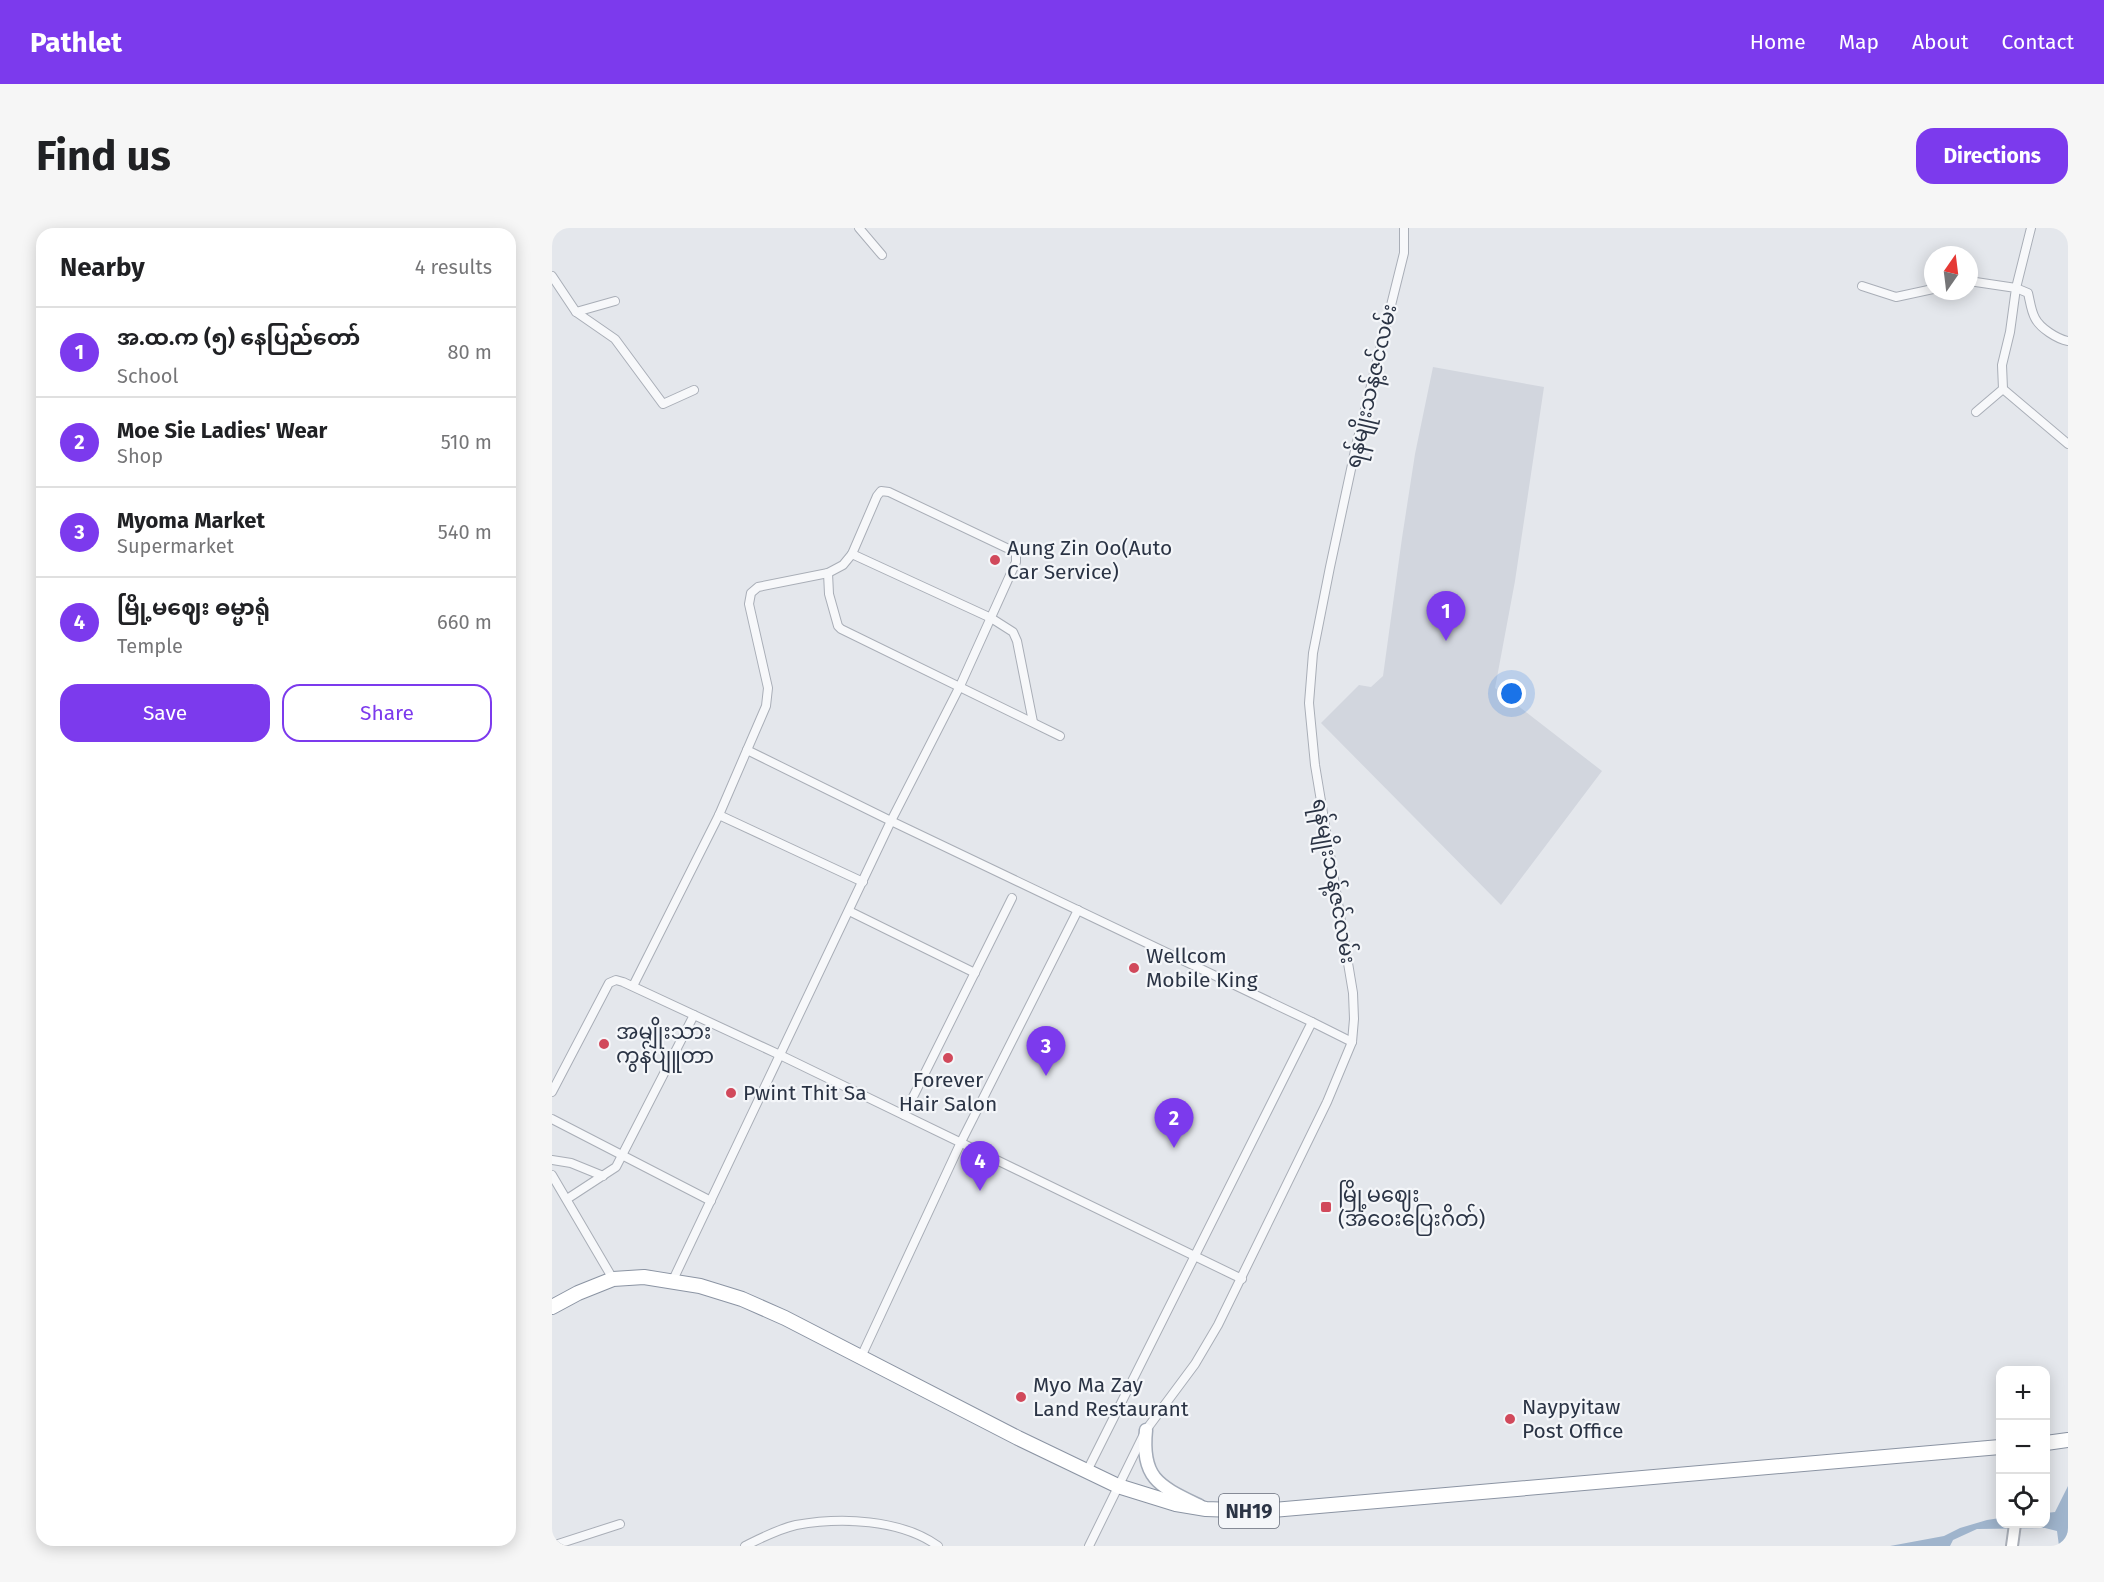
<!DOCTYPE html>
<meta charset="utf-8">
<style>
body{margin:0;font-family:"Fira Sans","Noto Sans Myanmar",sans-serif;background:#f6f6f6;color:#202124}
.controls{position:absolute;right:18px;bottom:18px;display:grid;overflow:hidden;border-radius:12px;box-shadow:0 3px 15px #0003}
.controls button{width:54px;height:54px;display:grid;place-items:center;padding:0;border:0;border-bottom:2px solid #e0e0e0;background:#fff;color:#202124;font:30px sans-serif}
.compass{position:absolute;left:1372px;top:18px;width:54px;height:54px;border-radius:50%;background:#fff;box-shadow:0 3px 15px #0003;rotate:14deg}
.you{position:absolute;left:960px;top:466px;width:21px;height:21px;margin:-15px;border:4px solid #fff;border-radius:50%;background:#1a73e8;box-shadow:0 0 0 9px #1a73e833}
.badge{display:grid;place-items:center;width:39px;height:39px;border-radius:50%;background:#7c3aed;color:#fff;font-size:20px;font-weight:700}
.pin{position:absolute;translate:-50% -50px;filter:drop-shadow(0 2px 3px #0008)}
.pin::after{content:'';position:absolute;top:32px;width:21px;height:18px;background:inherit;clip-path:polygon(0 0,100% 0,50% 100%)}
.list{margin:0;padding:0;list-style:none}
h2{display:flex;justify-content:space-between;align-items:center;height:78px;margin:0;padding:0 24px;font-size:26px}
h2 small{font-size:20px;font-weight:400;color:#757577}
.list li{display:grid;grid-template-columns:39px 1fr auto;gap:18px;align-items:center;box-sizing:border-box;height:90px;padding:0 24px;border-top:2px solid #e0e0e0}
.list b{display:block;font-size:22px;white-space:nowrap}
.list p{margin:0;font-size:20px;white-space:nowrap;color:#757577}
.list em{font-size:20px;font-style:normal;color:#757577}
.actions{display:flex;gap:12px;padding:18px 24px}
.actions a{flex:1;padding:14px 0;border:2px solid #7c3aed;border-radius:18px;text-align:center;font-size:21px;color:#7c3aed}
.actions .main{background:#7c3aed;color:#fff}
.icon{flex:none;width:33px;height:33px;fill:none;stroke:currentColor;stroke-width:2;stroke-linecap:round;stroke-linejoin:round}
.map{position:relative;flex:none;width:1516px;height:1318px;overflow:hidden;border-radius:18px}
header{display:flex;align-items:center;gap:36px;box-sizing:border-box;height:84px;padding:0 30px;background:#7c3aed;color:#fff}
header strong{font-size:28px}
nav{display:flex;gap:33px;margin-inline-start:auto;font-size:21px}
.intro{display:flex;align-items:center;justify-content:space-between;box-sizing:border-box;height:144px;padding:0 36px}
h1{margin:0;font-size:42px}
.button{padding:15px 27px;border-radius:18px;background:#7c3aed;color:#fff;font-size:21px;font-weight:700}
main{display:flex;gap:36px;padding:0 36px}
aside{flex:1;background:#fff;border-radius:18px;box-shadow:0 3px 15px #0003}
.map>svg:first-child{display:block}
.built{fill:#d2d6de}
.water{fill:#9fb4cc}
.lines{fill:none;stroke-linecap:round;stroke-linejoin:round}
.minor-casing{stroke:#a9aeb7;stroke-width:10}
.secondary-casing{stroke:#a9aeb7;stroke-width:14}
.primary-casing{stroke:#a3abb8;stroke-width:15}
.trunk-casing{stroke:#8b94a3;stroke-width:16}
.minor{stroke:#f7f8fa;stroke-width:8}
.secondary{stroke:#fff;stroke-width:10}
.primary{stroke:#fff;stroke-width:12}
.trunk{stroke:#fff;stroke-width:14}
.poi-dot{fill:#d1495b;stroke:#f4f6f9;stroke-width:2}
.labels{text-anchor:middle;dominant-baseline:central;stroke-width:4.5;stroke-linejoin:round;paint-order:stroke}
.shield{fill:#f4f6f9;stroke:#676e7b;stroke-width:1.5}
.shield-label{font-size:20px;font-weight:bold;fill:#2b3445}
.street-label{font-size:21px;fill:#2b3445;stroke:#f4f6f9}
.poi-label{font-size:21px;fill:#2b3445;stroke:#f4f6f9;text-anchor:start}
</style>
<header>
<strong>Pathlet</strong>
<nav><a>Home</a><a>Map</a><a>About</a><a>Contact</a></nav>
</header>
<div class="intro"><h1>Find us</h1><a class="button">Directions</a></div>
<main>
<aside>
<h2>Nearby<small>4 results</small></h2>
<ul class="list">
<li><span class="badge">1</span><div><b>အ.ထ.က (၅) နေပြည်တော်</b><p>School</p></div><em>80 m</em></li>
<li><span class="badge">2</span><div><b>Moe Sie Ladies' Wear</b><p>Shop</p></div><em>510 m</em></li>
<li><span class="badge">3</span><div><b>Myoma Market</b><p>Supermarket</p></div><em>540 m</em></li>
<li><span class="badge">4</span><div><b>မြို့မဈေး ဓမ္မာရုံ</b><p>Temple</p></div><em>660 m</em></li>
</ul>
<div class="actions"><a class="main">Save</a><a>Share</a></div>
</aside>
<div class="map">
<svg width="1516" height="1318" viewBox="0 0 1516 1318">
<rect width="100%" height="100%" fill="#e4e7ec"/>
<path class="built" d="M881 139 992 159 963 353 943 460 1050 543 949 677 769 495 807 457 819 459 831 448 850 310 863 226Z"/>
<path class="water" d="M1516 1258V1318H1507L1505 1303 1493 1300 1425 1301 1401 1312 1398 1318H1338L1392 1308 1408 1300 1435 1292 1448 1290V1296H1494V1285L1503 1284Z"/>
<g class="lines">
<defs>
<g id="minor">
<path d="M307 0 330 27"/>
<path d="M1479 0 1464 60 1476 65C1478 73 1479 83 1483 90 1488 100 1505 111 1516 113"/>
<path d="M0 48 24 84 63 111 111 176 142 162"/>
<path d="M1417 53 1464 60 1458 104 1450 137 1451 161 1516 216"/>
<path d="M1310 58 1344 69 1381 61"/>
<path d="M24 84 63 73"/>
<path d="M1424 184 1451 161"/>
<path d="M276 345 277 366 286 398 289 401 508 508"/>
<path d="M195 522 339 593 760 794"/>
<path d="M167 587 311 654"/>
<path d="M297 683 423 745"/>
<path d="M81 758 167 587 214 478 216 460 197 376 199 365 206 359 276 345 291 337 300 326"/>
<path d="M0 864 57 755 64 752 71 754 228 827 690 1051"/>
<path d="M352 887 460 670"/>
<path d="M0 891 159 973"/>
<path d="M0 932 19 935 51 948"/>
<path d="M0 947 61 1051"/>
<path d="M15 971 64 939 142 787"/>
<path d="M120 1054 339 593 408 458 464 334V326L461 323 337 264 329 263 325 268 300 326 439 390 461 404 465 413 481 494"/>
<path d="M309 1129 409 914 526 682"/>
<path d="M535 1243 760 794 800 814"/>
<path d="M0 1318 68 1296"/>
<path d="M193 1318C209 1310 226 1301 244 1297 289 1289 348 1291 386 1318"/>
<path d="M537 1318 594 1202 643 1136 666 1097 775 874 800 814 802 791 801 765 763 537 757 475 761 425 778 339 804 218 852 25V0"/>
</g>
<path id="secondary" d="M1460 1318 1463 1296"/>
<path id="primary" d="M594 1202C589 1251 607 1258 648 1278"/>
<g id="trunk">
<path d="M0 1079 26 1065 61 1051 92 1049 148 1058 190 1071 233 1090 466 1210 566 1258 624 1276 654 1281 710 1283 1448 1219"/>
<path d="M1494 1215 1516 1212"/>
</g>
</defs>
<use href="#minor" class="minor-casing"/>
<use href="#secondary" class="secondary-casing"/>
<use href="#primary" class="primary-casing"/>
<use href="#trunk" class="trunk-casing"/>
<use href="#minor" class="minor"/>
<use href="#secondary" class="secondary"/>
<use href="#primary" class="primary"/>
<use href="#trunk" class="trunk"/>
</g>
<g class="poi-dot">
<circle cx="443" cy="332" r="6"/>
<circle cx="582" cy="740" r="6"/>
<circle cx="52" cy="816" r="6"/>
<circle cx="396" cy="830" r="6"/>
<circle cx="179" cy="865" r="6"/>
<rect x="768" y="973" width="12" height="12" rx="3"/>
<circle cx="469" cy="1169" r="6"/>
<circle cx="958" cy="1191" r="6"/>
</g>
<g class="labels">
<rect class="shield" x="667" y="1266" width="60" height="34" rx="4.5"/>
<g class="shield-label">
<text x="697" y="1283">NH19</text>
</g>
<g class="street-label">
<text transform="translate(819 158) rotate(-77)">ရန်မျိုးသန့်ဇင်လမ်း</text>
<text transform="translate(782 653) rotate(80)">ရန်မျိုးသန့်ဇင်လမ်း</text>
</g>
<g class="poi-label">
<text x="455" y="320">Aung Zin Oo(Auto<tspan x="455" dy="24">Car Service)</tspan></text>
<text x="594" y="728">Wellcom<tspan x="594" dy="24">Mobile King</tspan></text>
<text x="64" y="804">အမျိုးသား<tspan x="64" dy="24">ကွန်ပျူတာ</tspan></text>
<text x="396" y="852" text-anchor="middle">Forever<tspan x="396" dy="24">Hair Salon</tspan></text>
<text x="191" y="865">Pwint Thit Sa</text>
<text x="786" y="967">မြို့မဈေး<tspan x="786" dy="24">(အဝေးပြေးဂိတ်)</tspan></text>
<text x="481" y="1157">Myo Ma Zay<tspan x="481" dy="24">Land Restaurant</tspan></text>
<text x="970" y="1179">Naypyitaw<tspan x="970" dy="24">Post Office</tspan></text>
</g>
</g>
</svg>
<div class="controls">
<button>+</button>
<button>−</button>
<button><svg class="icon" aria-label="locate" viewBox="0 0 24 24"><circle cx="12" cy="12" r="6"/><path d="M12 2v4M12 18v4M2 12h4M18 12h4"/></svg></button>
</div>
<svg class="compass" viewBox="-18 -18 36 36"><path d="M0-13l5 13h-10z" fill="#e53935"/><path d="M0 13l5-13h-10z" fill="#757577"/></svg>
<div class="you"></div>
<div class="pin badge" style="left:894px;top:413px">1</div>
<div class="pin badge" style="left:622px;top:920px">2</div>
<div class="pin badge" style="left:494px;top:848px">3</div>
<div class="pin badge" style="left:428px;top:963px">4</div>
</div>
</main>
